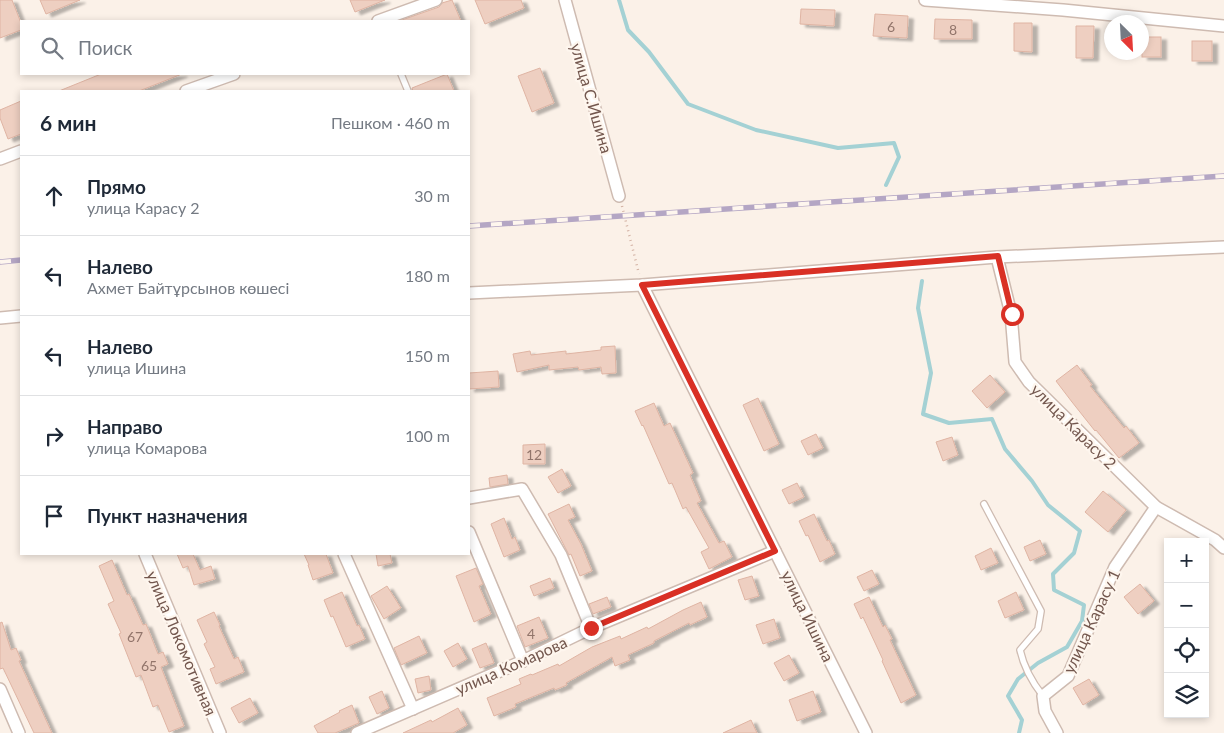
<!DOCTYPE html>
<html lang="ru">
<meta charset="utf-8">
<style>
body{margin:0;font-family:Lato,sans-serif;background:#f2f2f3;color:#1f2937}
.controls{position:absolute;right:15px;bottom:15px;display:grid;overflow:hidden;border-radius:0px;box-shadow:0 2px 8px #0003}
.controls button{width:45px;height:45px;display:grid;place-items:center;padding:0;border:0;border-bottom:1px solid #e0e1e3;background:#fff;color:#1f2937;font:25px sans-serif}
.compass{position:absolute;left:1104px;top:15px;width:45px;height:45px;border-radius:50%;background:#fff;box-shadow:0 2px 8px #0003;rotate:156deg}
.stop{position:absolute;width:15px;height:15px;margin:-11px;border:4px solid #d93025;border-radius:50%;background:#fff}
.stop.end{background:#d93025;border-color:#fff;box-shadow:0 1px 5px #0008}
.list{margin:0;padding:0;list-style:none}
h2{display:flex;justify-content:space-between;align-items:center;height:65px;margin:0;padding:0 20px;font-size:21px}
h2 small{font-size:16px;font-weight:400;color:#747a83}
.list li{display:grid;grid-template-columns:32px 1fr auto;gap:15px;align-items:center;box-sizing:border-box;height:80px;padding:0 20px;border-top:1px solid #e0e1e3}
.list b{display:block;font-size:19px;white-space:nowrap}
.list p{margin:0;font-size:16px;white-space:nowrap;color:#747a83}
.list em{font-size:16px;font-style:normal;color:#747a83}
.icon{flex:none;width:28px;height:28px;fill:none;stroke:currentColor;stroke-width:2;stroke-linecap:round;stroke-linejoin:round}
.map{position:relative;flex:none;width:1224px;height:733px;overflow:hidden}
.search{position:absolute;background:#fff;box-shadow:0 2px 8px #0003;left:20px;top:20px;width:450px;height:55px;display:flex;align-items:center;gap:12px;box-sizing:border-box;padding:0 18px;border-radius:0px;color:#747a83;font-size:19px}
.panel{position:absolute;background:#fff;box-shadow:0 2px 8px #0003;left:20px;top:90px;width:450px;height:465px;border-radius:0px}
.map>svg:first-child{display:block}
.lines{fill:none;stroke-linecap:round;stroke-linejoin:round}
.stream{stroke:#a4d1d4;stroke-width:4}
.building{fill:#eecfc1;stroke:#dfb4a3;filter:url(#shadow)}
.service-casing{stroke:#cebbb1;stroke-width:8}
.minor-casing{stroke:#cebbb1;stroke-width:14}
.path{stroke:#d3b2a4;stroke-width:2.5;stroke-dasharray:1 4;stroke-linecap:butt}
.service{stroke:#fff;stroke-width:5.5}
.minor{stroke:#fff;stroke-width:11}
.rail-casing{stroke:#b4a6c4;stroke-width:5.5}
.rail{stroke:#fef6ee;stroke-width:4;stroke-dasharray:11;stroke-linecap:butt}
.route{stroke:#d93025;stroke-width:6}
.labels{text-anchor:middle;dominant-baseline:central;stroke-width:4.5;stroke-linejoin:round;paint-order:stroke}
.number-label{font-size:14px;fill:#92756b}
.street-label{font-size:16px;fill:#73574e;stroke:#fef6ee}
</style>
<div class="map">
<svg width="1224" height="733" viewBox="0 0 1224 733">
<defs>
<filter id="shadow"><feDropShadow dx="5.5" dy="3" stdDeviation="1" flood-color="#0004"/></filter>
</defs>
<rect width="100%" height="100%" fill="#fbf1e8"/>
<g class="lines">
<g class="stream">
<path d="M619 0 628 30 649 52 688 104 756 130 838 148 894 143 899 157 886 185"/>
<path d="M922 281 918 308 931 373 923 414 949 423 992 419 1005 449 1032 481 1048 505 1080 531 1074 553 1053 574 1054 590 1084 605 1082 621 1067 647 1038 663 1018 679 1008 696 1022 720 1019 733"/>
</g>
</g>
<g class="building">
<path d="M0 0H12L21 23V30L0 38Z"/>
<path d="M40 0H80L46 14Z"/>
<path d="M350 0H385L355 12Z"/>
<path d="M452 0 461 21H399L439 7 442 3Z"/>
<path d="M475 0H521L524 8 485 24Z"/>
<path d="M801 9 835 10 834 26 800 24Z"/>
<path d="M875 14 908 16 907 38 873 36Z"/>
<path d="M935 19 972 20V39H934Z"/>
<path d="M1014 23H1032V52L1014 51Z"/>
<path d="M1076 26H1094L1093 58H1076Z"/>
<rect x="1142" y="37" width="19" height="20"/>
<rect x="1192" y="41" width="20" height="20"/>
<path d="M540 68 554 103 532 112 518 76Z"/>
<path d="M101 74H182L139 91H59Z"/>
<path d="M447 74 454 91H413L412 88Z"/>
<path d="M21 101V134L8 139 0 118V110Z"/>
<path d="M615 346 616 373 602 374 601 367 579 370 578 367 549 370V365L517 372 513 354 530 351 531 355 566 351V354L601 350V347Z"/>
<path d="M1077 365 1092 385 1090 386 1124 428 1126 426 1139 443 1119 458 1096 430 1095 431 1072 402 1056 381Z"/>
<path d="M498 371 499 387 469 389V373Z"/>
<path d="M990 375 1005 392 987 408 972 391Z"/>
<path d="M758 398 779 444 764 451 743 405Z"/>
<path d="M654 403 664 426 670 423 693 473 690 475 701 501 697 503 719 543 724 541 732 557 709 569 701 552 709 548 686 507 683 509 672 483 669 484 643 425 642 426 635 411Z"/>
<path d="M816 434 823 448 808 455 801 441Z"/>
<path d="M952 437 958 455 943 461 936 442Z"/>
<path d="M545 444V464H523V445Z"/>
<path d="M562 469 571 486 558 493 548 477Z"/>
<path d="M507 475 508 484 490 487 489 478Z"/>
<path d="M797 483 804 497 789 504 782 490Z"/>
<path d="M1103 491 1126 510 1108 532 1085 512Z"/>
<path d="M569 504 575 517 568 520 581 544 592 571 580 576 571 554 569 555 548 514Z"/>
<path d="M814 514 827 541 829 540 835 554 820 562 808 535 806 536 799 521Z"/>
<path d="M504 518 512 539 515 537 520 550 504 557 491 524Z"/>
<path d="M1040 540 1046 554 1030 561 1024 547Z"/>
<path d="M991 548 998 563 981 570 975 556Z"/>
<path d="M177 554H193L200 570 211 566 215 579 194 585 188 566 183 568Z"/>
<path d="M304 554H326L333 573 313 580 308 565H309Z"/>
<path d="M376 554H390L392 563 378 566Z"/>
<path d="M112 560 127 595 129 594 143 625 146 624 158 654 163 652 168 664 161 667 184 726 169 732 158 705 153 707 141 675 136 677 119 634 121 633 108 604 114 601 99 566Z"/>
<path d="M476 568 483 584 479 586 491 614 474 622 456 576Z"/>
<path d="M872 570 879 584 864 591 857 577Z"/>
<path d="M752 576 759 596 745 600 738 580Z"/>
<path d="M550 578 554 588 534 596 530 586Z"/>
<path d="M1140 584 1154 601 1138 614 1124 597Z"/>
<path d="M387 586 401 608 384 619 371 596Z"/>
<path d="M342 592 357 626 359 625 365 639 346 647 333 616 331 617 324 600Z"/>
<path d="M1016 592 1024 610 1005 618 998 601Z"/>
<path d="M607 597 611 607 593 614 589 604Z"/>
<path d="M869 597 883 627 885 625 892 639 890 640 916 695 901 703 882 661 883 660 863 617 861 619 854 604Z"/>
<path d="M701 602 707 617 690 625 689 623 654 641V643L628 655 630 660 615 666 612 657 566 683 567 685 555 690 554 688 515 704 516 707 494 716 487 698 521 684 519 679 531 674 532 675 558 664 559 666 592 647 620 636 621 639 647 627 648 629 683 610Z"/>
<path d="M214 612 220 625 219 626 234 659 238 657 244 672 216 684 210 669 215 667 204 644 207 642 197 620Z"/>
<path d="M539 617 548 638 525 647 517 626Z"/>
<path d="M774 619 780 638 763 644 756 625Z"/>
<path d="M2 622 11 650 16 648 21 660 19 661 52 733H34L3 668 0 669V623Z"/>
<path d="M419 636 427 653 401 665 394 648Z"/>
<path d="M458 643 467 659 453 667 444 651Z"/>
<path d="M486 643 494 663 480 668 472 649Z"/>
<path d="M789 655 799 673 784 681 774 663Z"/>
<path d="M429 676 431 690 418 693 415 679Z"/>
<path d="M1089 679 1099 695 1083 705 1073 688Z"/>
<path d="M382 691 389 708 377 714 369 697Z"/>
<path d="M813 691 821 712 797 721 789 700Z"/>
<path d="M250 698 258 713 239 723 231 708Z"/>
<path d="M352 705 359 723 335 733H318L314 726 340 712 339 711Z"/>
<path d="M458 708 467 725 453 733H403L431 720 432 722Z"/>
<path d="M751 720 757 733H723Z"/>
</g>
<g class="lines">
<defs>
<g id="service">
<path d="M401 74 408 91"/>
<path d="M984 504 1041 611 1038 629 1020 650C1024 668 1032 682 1043 696"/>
</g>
<g id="minor">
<path d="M565 0 619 196"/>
<path d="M925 0 1063 10 1224 26"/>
<path d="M378 21 436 0"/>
<path d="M186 91 234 74"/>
<path d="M0 159 21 151"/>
<path d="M997 257 1011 314 1015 362 1029 382 1156 507 1215 540 1224 548"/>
<path d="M642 285 866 733"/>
<path d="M469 293 642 285 997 257 1224 247"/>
<path d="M0 318 21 316"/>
<path d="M469 498 522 489 561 555 591 628"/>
<path d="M469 532 523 661"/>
<path d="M145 554 220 733"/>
<path d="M344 554 413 709"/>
<path d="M0 689 19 733"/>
<path d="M357 733 523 661 591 628 775 551"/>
<path d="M1057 733 1045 711 1043 696 1068 676 1115 567 1156 507"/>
</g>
</defs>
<use href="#service" class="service-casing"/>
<use href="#minor" class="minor-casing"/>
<path class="path" d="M622 206 639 274"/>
<use href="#service" class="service"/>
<use href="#minor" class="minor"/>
<defs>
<g id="rail">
<path d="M469 226 1224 176"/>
<path d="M0 262 21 260"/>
</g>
</defs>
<use href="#rail" class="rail-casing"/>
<use href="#rail" class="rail"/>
</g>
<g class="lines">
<path class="route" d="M591 628 775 551 642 285 998 256 1012 314"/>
</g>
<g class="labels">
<g class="number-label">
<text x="891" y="26">6</text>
<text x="953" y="29">8</text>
<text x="534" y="454">12</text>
<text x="531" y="633">4</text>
<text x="135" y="636">67</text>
<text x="149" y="665">65</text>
</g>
<g class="street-label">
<text transform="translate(592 98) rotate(74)">улица С.Ишина</text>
<text transform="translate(1074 426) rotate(45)">улица Карасу 2</text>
<text transform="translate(808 616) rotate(64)">улица Ишина</text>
<text transform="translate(1091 621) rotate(-65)">улица Карасу 1</text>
<text transform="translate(182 643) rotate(67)">улица Локомотивная</text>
<text transform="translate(511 665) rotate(-24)">улица Комарова</text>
</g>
</g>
</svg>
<div class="controls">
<button>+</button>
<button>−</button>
<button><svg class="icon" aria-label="locate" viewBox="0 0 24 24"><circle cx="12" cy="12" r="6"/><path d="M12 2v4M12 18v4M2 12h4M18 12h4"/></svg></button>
<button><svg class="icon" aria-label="layers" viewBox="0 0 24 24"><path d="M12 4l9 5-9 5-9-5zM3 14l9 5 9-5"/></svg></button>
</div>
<svg class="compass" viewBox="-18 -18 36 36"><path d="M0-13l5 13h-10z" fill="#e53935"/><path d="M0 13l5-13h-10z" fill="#747a83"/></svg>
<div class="stop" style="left:1012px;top:314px"></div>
<div class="stop end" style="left:591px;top:628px"></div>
<div class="search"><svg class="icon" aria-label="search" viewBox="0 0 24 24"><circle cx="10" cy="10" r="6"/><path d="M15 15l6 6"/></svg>Поиск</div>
<section class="panel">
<h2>6 мин<small>Пешком · 460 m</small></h2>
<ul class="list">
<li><svg class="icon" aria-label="ahead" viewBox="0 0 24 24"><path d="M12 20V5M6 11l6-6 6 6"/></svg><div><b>Прямо</b><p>улица Карасу 2</p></div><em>30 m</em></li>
<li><svg class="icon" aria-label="left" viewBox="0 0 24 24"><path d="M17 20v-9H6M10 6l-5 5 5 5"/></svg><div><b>Налево</b><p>Ахмет Байтұрсынов көшесі</p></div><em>180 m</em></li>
<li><svg class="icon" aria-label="left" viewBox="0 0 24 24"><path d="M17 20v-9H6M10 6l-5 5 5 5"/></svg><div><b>Налево</b><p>улица Ишина</p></div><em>150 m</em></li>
<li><svg class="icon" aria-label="right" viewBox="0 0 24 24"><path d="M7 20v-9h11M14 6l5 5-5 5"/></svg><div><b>Направо</b><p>улица Комарова</p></div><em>100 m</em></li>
<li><svg class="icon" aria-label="arrive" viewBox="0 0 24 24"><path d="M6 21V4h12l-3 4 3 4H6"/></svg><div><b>Пункт назначения</b></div></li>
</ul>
</section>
</div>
